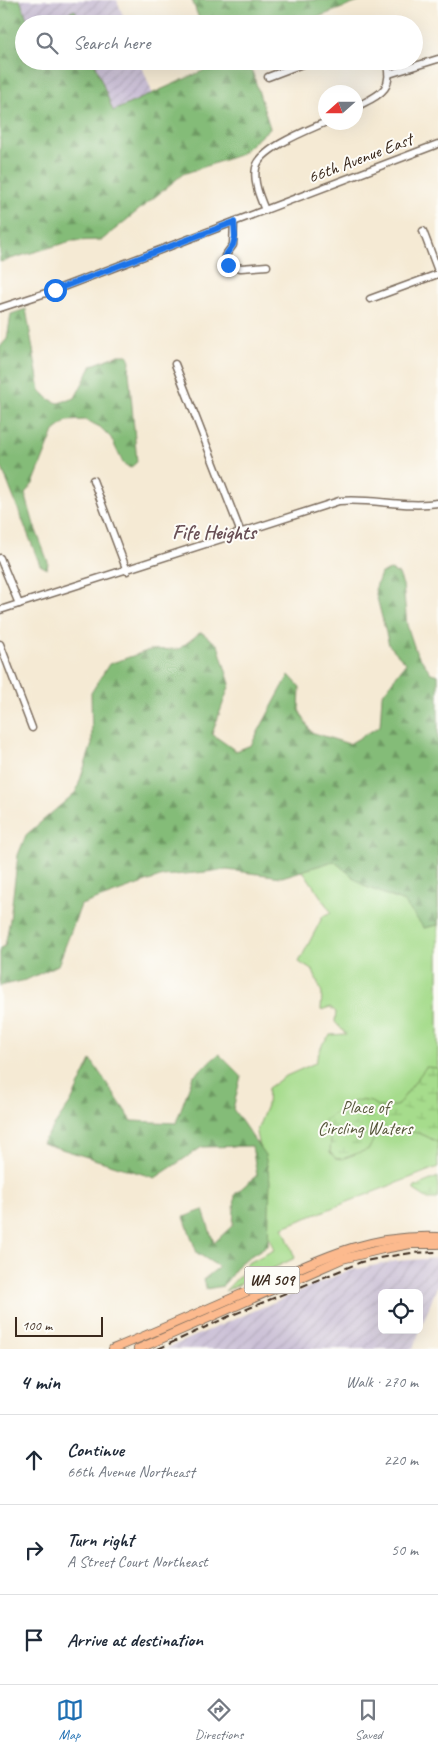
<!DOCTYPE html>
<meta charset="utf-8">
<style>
body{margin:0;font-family:Caveat,sans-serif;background:#f2f2f3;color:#1f2937}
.controls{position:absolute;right:15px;bottom:15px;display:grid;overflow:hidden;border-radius:8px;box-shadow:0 5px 20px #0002}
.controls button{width:45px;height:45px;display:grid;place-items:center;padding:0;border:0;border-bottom:1px solid #e0e1e3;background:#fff;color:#1f2937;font:25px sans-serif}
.compass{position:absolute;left:318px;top:85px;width:45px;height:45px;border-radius:50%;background:#fff;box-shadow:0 5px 20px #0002;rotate:249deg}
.scale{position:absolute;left:15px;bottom:12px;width:88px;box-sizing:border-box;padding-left:5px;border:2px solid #3b2a1e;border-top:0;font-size:14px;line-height:18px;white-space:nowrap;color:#3b2a1e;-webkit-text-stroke:4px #fdfcf7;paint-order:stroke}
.stop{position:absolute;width:15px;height:15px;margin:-11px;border:4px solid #1a73e8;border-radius:50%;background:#fff}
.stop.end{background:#1a73e8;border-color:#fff;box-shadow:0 1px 5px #0008}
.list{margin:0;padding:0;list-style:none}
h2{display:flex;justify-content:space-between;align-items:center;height:65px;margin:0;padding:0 20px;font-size:21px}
h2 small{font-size:16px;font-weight:400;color:#747a83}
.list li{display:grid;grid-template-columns:32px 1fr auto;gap:15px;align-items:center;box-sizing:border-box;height:90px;padding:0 20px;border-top:1px solid #e0e1e3}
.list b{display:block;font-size:19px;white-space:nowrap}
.list p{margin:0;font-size:16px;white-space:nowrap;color:#747a83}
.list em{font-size:16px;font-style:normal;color:#747a83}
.icon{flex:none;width:28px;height:28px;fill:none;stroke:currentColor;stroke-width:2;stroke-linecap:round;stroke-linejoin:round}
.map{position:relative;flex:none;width:438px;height:1349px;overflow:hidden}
.search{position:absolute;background:#fff;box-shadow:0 5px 20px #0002;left:15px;right:15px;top:15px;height:55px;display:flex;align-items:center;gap:12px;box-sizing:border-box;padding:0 18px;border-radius:28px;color:#747a83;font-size:19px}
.sheet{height:335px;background:#fff}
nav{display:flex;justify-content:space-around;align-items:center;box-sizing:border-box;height:70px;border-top:1px solid #e0e1e3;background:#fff;font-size:14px;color:#747a83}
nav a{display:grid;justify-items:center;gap:2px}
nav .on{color:#1f6fb2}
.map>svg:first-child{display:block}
.industrial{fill:url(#industrial-furrows);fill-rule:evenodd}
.green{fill:#a6dc8c;stroke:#708355}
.forest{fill:url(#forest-firs);stroke:#60734b}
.wetland{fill:url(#wetland-marsh);stroke:#708355}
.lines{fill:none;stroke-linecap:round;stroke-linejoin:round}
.minor-casing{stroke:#7c6d5e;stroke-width:9}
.major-casing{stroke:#7c6d5e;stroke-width:10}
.minor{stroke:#fff;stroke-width:6}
.major{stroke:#fcba8e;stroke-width:8}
.rail{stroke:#3b2a1e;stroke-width:2;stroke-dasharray:8 4;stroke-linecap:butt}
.route{stroke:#1a73e8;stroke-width:6}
.labels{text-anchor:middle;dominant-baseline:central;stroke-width:4;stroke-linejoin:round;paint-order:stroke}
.shield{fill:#fdfcf7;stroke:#75695f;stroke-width:1}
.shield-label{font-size:16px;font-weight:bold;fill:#3b2a1e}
.street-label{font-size:18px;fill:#3b2a1e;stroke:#fdfcf7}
.park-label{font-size:18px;fill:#56563a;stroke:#fdfcf7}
.quarter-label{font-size:20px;font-weight:bold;fill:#695056;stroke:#fdfcf7}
</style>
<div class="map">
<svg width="438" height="1349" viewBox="0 0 438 1349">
<defs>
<pattern id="industrial-furrows" width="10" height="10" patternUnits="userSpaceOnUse" patternTransform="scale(1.25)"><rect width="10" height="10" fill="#cabfd6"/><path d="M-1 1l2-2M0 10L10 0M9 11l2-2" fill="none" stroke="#aea4b7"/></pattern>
<pattern id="forest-firs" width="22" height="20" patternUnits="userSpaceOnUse" patternTransform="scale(1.25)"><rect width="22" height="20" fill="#84bc78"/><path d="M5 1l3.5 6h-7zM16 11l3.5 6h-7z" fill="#6d9962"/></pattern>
<pattern id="wetland-marsh" width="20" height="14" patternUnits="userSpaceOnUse" patternTransform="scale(1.25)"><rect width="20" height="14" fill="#a6dc8c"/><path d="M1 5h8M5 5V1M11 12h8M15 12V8" fill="none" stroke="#90bd78"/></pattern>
</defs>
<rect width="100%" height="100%" fill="#fdfcf7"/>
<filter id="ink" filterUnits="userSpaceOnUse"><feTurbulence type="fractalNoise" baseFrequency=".02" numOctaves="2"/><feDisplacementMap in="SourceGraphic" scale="10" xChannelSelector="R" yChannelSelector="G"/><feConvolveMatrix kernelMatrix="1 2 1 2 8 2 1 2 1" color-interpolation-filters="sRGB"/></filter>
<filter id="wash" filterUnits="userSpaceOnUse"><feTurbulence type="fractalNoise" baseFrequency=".0096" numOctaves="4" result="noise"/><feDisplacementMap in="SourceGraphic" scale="20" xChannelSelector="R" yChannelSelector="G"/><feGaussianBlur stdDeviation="1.12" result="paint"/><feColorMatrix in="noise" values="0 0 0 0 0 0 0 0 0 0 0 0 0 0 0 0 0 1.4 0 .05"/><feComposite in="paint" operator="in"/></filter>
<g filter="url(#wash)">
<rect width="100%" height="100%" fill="#f5ead4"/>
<g class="industrial">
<path d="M20 0H117L126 24H80L74 11 40 24H29Z"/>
<path d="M94 61H140L153 95 113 111Z"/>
<path d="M438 1258V1284L413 1349H165L347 1271 397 1261ZM382 1293H419V1330H382Z"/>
</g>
<path class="green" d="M438 798V1167L283 1227 295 1258 225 1291 243 1272 246 1264 274 1250 261 1215 268 1190 256 1133 267 1105 268 1088 284 1077 315 1063 323 1043 330 1035 346 1034 335 1022 336 1012 330 1007 321 1010 322 993 313 971 299 962 323 916 331 912 304 872 264 861Z"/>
<g class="forest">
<path d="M0 0H20L29 24H24V61H94L113 111 216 65 215 61H249L270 128 239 155 183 174 102 240 72 241 0 262Z"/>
<path d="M192 0H364L299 24H201Z"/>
<path d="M75 10 80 24H40Z"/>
<path d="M26 309 40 390 49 399 58 403 75 398 92 365 119 355H128L130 361 129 372 137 462 130 468 123 463 111 438 100 427 86 420 67 421 54 431 33 484 25 493 34 525 48 562 47 569 40 565 0 463V347L7 339 11 314Z"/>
<path d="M391 570 399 574 403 585 407 625 416 652 431 673 438 675V925L424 928 404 902 364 886 334 861 282 877 227 870 163 876 81 905 58 965 26 980 0 986V948L5 946 10 919 18 855 26 835 76 792 92 744 91 693 109 664 150 650 179 649 201 632 218 645 230 684 212 734 236 751 251 745 289 675 300 687 299 710 311 732 349 744 380 726 382 695 406 663 389 645 375 590 381 573Z"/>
<path d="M219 1054 241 1076 233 1109 265 1155 270 1181 268 1245 241 1262 223 1286 206 1289 204 1279 219 1267 197 1253 184 1217 203 1210 214 1243 233 1225 235 1194 257 1175 252 1146 202 1147 155 1178 42 1143 71 1102 91 1060 132 1121 176 1123 193 1076Z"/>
</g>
<g class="wetland">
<path d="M426 1067 438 1068V1143C414 1127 402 1131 375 1136L369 1149 342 1159 335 1158 330 1152 331 1138 324 1131 323 1122 344 1105 360 1100 371 1102 380 1107 397 1106Z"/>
<path d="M438 1177V1199H428L414 1190V1187Z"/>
</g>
</g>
<g filter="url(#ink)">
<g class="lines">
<defs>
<g id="minor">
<path d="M389 74 438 59"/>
<path d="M268 77 310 61"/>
<path d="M356 107C378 95 395 91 386 61"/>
<path d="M265 210C260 198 253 182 256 168 259 149 308 130 326 122"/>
<path d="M234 222 233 245 225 256 228 265 241 268 267 266"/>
<path d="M423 231 438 271"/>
<path d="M370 299 438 274"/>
<path d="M0 308 55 290 438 144"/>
<path d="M175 364 241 533"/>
<path d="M93 480 127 571"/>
<path d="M0 558 19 604"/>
<path d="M0 610 339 501C372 498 405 508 438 503"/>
<path d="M0 644 32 728"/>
</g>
<g id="major">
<path d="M113 1349C160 1330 207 1309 253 1289 318 1260 365 1234 438 1237"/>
<path d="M138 1349 342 1259 383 1249 411 1244H438"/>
</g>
</defs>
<use href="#minor" class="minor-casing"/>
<use href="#major" class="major-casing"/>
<use href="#minor" class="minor"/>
<use href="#major" class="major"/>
<path class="rail" d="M158 1349 230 1316 361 1262 385 1257 412 1253 438 1252"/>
</g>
</g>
<g class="lines" filter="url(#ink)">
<path class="route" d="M55 290 234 222 235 237 233 245 225 256 228 265"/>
</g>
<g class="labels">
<rect class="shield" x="244.5" y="1266.5" width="55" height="27" rx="4"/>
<g class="shield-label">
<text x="272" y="1280">WA 509</text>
</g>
<g class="street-label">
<text transform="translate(360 158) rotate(-21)">66th Avenue East</text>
</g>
<g class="park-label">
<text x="365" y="1107">Place of<tspan x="365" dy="21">Circling Waters</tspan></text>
</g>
<g class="quarter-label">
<text x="214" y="532">Fife Heights</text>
</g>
</g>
</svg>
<div class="controls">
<button><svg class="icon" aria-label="locate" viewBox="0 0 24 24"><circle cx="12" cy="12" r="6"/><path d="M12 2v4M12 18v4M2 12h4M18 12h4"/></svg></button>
</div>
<svg class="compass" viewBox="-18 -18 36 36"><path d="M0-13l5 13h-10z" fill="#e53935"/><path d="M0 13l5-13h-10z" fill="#747a83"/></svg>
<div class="scale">100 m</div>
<div class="stop" style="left:55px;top:290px"></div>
<div class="stop end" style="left:228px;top:265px"></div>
<div class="search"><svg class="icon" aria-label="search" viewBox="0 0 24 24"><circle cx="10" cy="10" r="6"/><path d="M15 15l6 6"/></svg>Search here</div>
</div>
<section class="sheet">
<h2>4 min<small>Walk · 270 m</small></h2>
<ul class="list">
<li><svg class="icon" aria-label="ahead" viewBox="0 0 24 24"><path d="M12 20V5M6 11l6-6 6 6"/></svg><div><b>Continue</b><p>66th Avenue Northeast</p></div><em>220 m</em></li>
<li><svg class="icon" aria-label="right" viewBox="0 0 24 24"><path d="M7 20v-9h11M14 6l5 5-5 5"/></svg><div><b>Turn right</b><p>A Street Court Northeast</p></div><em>50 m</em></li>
<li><svg class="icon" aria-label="arrive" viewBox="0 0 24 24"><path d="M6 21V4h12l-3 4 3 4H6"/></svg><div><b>Arrive at destination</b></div></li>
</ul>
</section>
<nav>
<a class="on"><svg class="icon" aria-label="map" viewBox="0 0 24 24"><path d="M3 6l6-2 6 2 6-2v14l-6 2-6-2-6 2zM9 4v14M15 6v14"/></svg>Map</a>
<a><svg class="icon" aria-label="directions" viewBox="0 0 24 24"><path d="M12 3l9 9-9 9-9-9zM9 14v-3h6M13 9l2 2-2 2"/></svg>Directions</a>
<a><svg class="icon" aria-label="saved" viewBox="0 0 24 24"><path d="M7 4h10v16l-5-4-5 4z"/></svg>Saved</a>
</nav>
